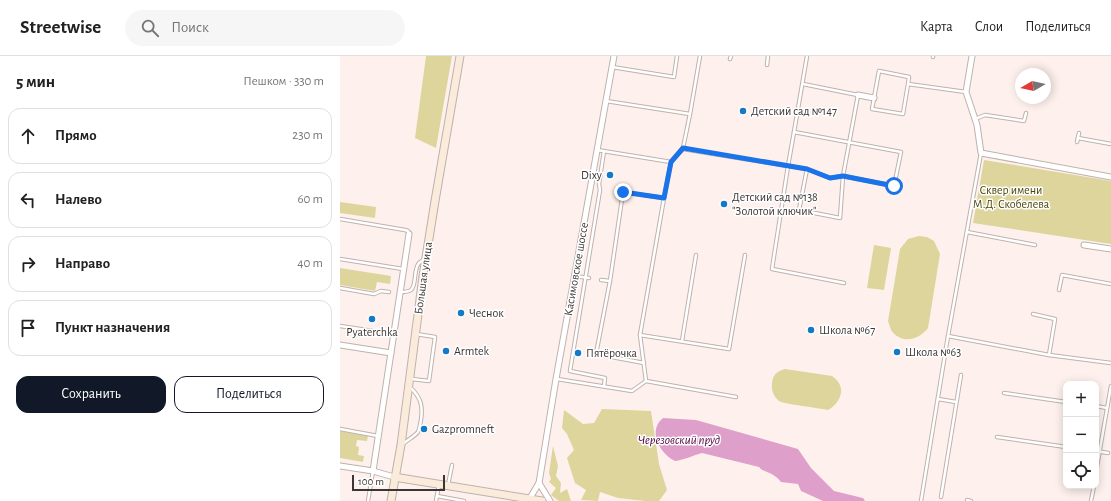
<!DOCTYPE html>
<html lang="ru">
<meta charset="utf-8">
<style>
body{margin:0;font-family:"Alegreya Sans",sans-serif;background:#f6f6f6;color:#222}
.controls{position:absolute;right:12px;bottom:12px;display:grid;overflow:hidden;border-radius:8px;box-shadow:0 2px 10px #0003}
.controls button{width:36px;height:36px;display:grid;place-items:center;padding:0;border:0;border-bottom:1px solid #e0e0e0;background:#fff;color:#222;font:20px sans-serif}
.compass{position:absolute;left:675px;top:12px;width:36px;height:36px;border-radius:50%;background:#fff;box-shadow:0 2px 10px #0003;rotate:261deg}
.scale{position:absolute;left:12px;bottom:10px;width:93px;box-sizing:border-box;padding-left:4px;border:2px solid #3b3635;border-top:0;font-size:11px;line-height:14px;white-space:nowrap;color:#3b3635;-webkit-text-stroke:3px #fff;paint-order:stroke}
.stop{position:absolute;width:12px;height:12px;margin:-9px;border:3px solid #1a73e8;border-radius:50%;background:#fff}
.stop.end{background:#1a73e8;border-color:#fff;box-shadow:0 1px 4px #0008}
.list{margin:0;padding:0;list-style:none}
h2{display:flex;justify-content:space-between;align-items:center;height:52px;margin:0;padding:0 16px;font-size:17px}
h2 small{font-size:13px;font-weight:400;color:#767676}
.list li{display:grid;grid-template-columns:26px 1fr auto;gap:12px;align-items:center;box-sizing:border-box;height:56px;margin:0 8px 8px;padding:0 8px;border:1px solid #e0e0e0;border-radius:12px}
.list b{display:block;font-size:15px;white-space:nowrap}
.list em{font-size:13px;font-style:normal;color:#767676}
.actions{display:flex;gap:8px;padding:12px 16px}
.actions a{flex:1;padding:9px 0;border:1px solid #111827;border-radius:12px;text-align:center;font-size:14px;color:#111827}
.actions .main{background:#111827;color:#fff}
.icon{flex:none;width:22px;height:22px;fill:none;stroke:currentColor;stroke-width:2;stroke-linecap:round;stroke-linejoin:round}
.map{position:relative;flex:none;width:771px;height:445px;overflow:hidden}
header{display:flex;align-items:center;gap:24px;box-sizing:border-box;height:56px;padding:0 20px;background:#fff;border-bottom:1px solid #e0e0e0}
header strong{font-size:19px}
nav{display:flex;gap:22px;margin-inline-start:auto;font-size:14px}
.search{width:280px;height:36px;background:#f6f6f6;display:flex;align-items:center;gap:10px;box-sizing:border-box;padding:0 14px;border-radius:22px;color:#767676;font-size:15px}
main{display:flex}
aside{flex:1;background:#fff}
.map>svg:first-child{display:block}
.green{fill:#ddd59c}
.water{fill:#dea0ca}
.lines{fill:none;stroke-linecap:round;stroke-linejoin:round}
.lane-casing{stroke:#beb2ae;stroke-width:4.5}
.street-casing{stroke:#beb2ae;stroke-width:7}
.secondary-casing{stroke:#beb2ae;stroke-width:9}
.lane{stroke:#fff;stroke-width:2.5}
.street{stroke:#fff;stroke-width:5}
.secondary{stroke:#faebda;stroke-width:7}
.route{stroke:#1a73e8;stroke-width:5}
.poi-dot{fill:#147ac5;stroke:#fff;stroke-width:1.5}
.labels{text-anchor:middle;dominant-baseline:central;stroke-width:3;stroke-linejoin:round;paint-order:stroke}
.poi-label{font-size:12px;fill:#3b3635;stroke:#fff;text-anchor:start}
.park-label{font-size:12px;fill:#4c440c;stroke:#fff}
.street-label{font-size:12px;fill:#3b3635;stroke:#fff}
.water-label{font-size:13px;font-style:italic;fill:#500641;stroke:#fff}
</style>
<header>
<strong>Streetwise</strong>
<div class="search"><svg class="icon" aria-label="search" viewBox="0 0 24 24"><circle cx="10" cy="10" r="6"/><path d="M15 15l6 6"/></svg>Поиск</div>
<nav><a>Карта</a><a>Слои</a><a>Поделиться</a></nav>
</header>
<main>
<aside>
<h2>5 мин<small>Пешком · 330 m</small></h2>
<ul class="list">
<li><svg class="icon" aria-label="ahead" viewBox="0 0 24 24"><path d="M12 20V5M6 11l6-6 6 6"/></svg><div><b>Прямо</b></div><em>230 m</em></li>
<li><svg class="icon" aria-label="left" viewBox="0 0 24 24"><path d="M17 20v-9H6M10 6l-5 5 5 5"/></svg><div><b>Налево</b></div><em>60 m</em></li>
<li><svg class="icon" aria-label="right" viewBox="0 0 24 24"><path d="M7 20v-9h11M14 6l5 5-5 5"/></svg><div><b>Направо</b></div><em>40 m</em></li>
<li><svg class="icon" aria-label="arrive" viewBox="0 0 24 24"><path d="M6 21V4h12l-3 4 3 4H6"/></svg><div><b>Пункт назначения</b></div></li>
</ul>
<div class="actions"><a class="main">Сохранить</a><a>Поделиться</a></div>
</aside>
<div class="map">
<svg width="771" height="445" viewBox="0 0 771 445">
<rect width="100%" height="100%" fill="#fef1ed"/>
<g class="green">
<path d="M86 0H112L96 92 75 82Z"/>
<path d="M644 104 771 125V188L633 167Z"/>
<path d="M0 146 36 151 35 162 0 157Z"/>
<path d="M579 180 587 181 594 185 600 198 588 272C579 284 561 289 551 274 550 271 549 268 548 265L560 193 568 183Z"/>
<path d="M534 189 551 192 544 234 527 232Z"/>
<path d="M0 212 51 220 50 228 37 226 35 235 0 229Z"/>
<path d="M445 313 492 320C507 330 502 346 488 354 480 352 443 348 439 345 434 341 431 334 432 328 433 318 436 316 445 313Z"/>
<path d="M262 353 311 355 319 408 327 434 319 445H305L278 442 260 436 258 445 241 444 246 434 235 427 227 402 234 394 227 378 222 372 224 354 243 368 254 367Z"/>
<path d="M0 375 28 380 27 385 17 384 16 390 19 391 18 399 24 400 23 406 0 402Z"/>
<path d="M213 390 218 410 216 420 221 427 220 437 227 433 231 445H219L211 439 216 432 209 426 211 423 209 417Z"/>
</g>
<path class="water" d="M323 362 356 364 458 393 471 412 494 435 523 442 525 445H483L461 435 458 428 441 426C437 421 433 418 427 416 423 414 421 414 419 411L362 397C353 399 345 404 335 405 320 398 307 375 323 362Z"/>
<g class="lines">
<defs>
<g id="lane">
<path d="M593 1V0"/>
<path d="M390 3 391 0"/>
<path d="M427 9 428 0"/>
<path d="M272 11 334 21 337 0"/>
<path d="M568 28 569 21 539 15 532 53 563 58 568 28 626 36"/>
<path d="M266 45 350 58 360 0"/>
<path d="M635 63 645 59 684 65 686 57"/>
<path d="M454 76 467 0"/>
<path d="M738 82 771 88"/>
<path d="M737 86 739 77"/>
<path d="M343 92 350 58"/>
<path d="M257 94 331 106 343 93 448 110 454 76 561 96 554 130 503 120 518 39 463 28"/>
<path d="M467 113 490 122 503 120 500 162 459 154 467 113 448 110 432 213 504 227"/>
<path d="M0 163 65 174 68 175 69 177"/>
<path d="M627 176 695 189"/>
<path d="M0 203 63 213"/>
<path d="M235 220 249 222"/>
<path d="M261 224 270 225"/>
<path d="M0 232 34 238 41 235 49 236"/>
<path d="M719 234 722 219 771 228"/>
<path d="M61 236C64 236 68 236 71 234 77 229 73 214 79 207 80 206 82 205 84 203"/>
<path d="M693 258 715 263 709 299"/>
<path d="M0 270 53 278"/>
<path d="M300 279 389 293 405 199"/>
<path d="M608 280 709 299 771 307"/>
<path d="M342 285 356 199"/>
<path d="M304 307 256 298 270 225 283 136 324 142 331 106"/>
<path d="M72 323 89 325 95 281 76 278"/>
<path d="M217 323 292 335 306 325 396 341"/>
<path d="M306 325 300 279 324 142"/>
<path d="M264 330 265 322 230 315 260 134 259 128 264 95"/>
<path d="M664 337 726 346"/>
<path d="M598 343 616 346"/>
<path d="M756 350 767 352"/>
<path d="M0 373 38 380"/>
<path d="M657 381 726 391"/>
<path d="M63 388C67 384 74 381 78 376 80 372 80 368 81 364 83 350 81 342 71 332"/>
<path d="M756 395 768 397"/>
<path d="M756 416 771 330"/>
<path d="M108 429 112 409"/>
<path d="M97 440 124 445"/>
<path d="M601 441 621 319"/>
<path d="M627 444 631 445"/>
<path d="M28 445 33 415"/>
<path d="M96 445 99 429"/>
<path d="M581 445 608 280 641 97"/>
<path d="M751 445 754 430"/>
</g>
<g id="street">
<path d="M632 0 626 36 637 69 641 97 771 121"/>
<path d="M518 39 534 42"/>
<path d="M744 189 771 193"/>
<path d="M0 289 51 297"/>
<path d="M0 410 33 415 54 421"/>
<path d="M33 415 69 178"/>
<path d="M199 427 210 445"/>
<path d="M190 442 199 427 216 323 274 0"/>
</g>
<g id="secondary">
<path d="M54 421 202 445"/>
<path d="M51 445 61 389 83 220 95 145 120 0"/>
</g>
</defs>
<use href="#lane" class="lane-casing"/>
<use href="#street" class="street-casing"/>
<use href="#secondary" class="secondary-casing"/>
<use href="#lane" class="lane"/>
<use href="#street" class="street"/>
<use href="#secondary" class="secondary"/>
</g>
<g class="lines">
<path class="route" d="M283 136 324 142 331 106 343 92 467 113 490 122 503 120 554 130"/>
</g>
<g class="poi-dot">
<circle cx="403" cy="55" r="4"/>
<circle cx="270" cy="119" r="4"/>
<circle cx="384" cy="148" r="4"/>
<circle cx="121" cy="257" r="4"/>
<circle cx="32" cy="263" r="4"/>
<circle cx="471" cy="274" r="4"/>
<circle cx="106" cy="295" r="4"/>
<circle cx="557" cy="296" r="4"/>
<circle cx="238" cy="297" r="4"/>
<circle cx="84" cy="373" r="4"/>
</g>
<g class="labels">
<g class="poi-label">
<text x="411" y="55">Детский сад №147</text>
<text x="262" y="119" text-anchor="end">Dixy</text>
<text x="392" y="141">Детский сад №138<tspan x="392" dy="14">"Золотой ключик"</tspan></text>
<text x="129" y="257">Чеснок</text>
<text x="479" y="274">Школа №67</text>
<text x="32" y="276" text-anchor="middle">Pyaterchka</text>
<text x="114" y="295">Armtek</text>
<text x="565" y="296">Школа №63</text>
<text x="246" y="297">Пятёрочка</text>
<text x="92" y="373">Gazpromneft</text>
</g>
<g class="park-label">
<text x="671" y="134">Сквер имени<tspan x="671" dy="14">М.Д. Скобелева</tspan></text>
</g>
<g class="street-label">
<text transform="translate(236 213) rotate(-80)">Касимовское шоссе</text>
<text transform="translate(83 222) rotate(-82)">Большая улица</text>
</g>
<g class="water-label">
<text x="339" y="384">Черезовский пруд</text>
</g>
</g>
</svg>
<div class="controls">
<button>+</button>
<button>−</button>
<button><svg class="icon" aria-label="locate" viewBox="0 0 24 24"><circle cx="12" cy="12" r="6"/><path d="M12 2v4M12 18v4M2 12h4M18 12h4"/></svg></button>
</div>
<svg class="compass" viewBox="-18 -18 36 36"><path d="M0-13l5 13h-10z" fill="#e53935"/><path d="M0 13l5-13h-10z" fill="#767676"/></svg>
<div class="scale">100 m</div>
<div class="stop" style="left:554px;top:130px"></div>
<div class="stop end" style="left:283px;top:136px"></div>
</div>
</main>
